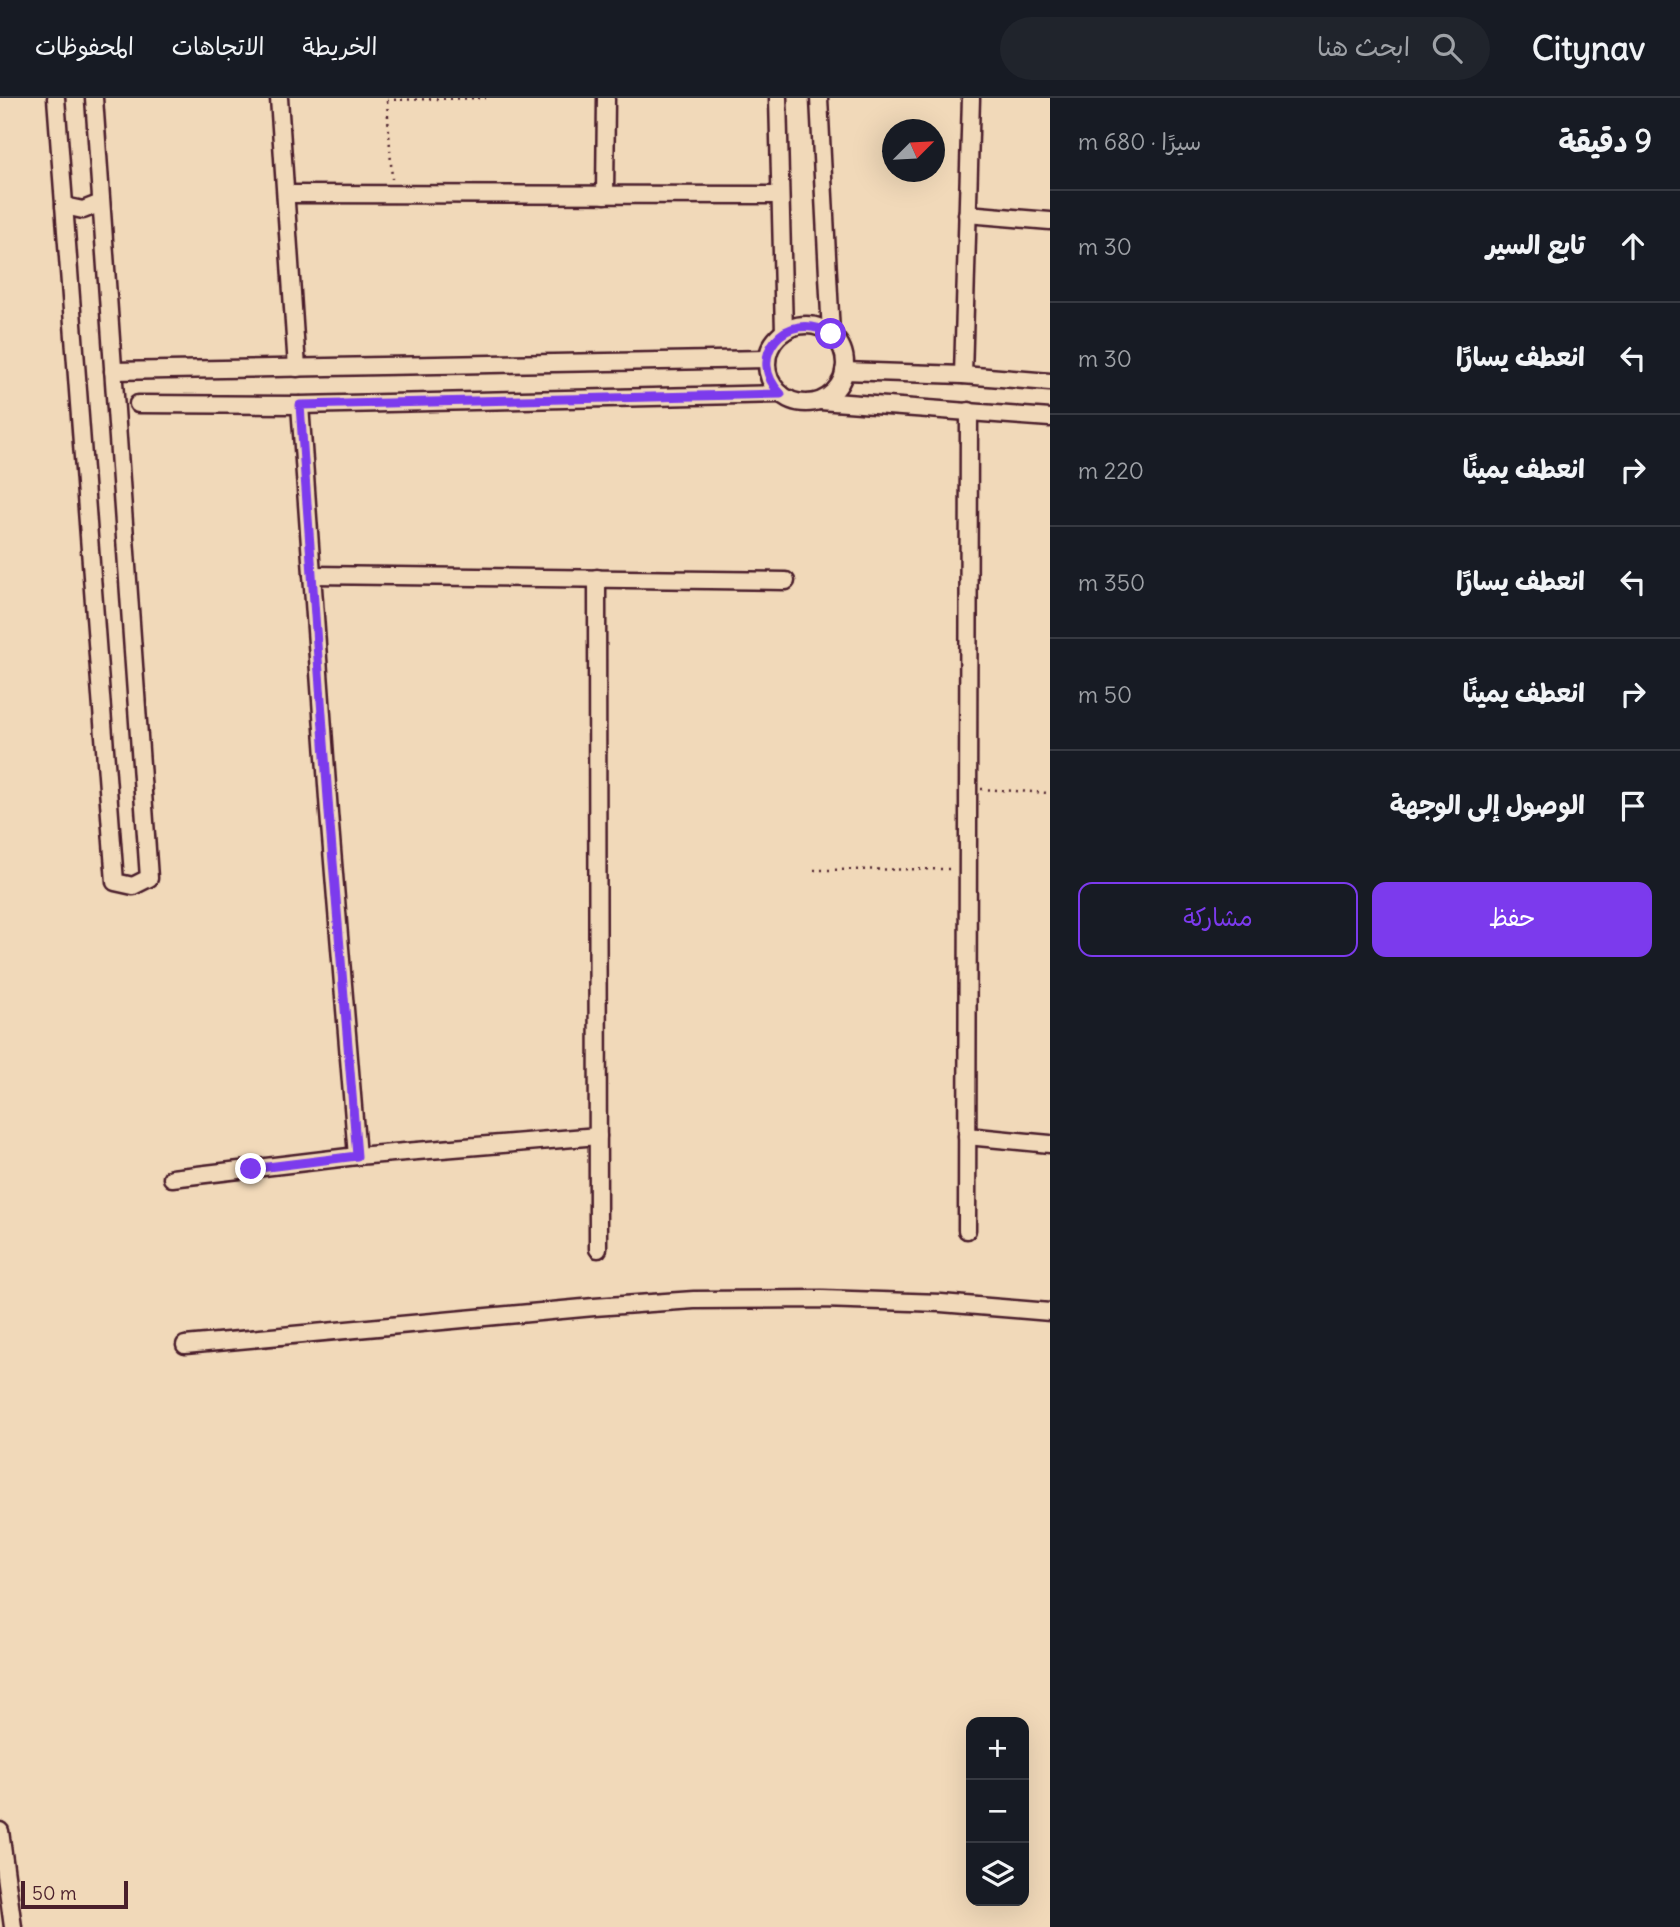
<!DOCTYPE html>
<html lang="ar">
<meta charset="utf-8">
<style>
body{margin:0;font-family:Delius,"Playpen Sans Arabic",sans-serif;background:#20242c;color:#f1f3f6;direction:rtl}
.controls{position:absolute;right:21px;bottom:21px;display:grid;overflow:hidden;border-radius:14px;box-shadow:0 7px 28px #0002}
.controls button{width:63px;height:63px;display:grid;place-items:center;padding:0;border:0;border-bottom:2px solid #363941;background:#171b24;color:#f1f3f6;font:35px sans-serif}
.compass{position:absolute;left:882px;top:21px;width:63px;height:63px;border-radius:50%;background:#171b24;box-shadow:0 7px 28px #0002;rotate:66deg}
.scale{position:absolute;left:21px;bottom:18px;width:107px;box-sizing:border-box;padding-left:7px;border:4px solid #4a1f2b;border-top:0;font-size:19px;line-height:24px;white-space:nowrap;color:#4a1f2b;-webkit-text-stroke:5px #f1d9b9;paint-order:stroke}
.stop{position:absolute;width:21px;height:21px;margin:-16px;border:5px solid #7c3aed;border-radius:50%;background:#fff}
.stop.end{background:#7c3aed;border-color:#fff;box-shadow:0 2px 7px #0008}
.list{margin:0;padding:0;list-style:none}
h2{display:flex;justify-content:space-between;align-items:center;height:91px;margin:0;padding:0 28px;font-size:30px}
h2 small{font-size:23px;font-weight:400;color:#9ea1a6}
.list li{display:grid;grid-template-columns:46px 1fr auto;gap:21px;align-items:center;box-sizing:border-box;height:112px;padding:0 28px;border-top:2px solid #363941}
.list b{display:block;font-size:26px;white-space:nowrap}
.list em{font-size:23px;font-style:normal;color:#9ea1a6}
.actions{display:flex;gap:14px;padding:21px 28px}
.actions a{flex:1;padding:16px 0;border:2px solid #7c3aed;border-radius:14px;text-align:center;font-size:24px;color:#7c3aed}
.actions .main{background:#7c3aed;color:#fff}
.icon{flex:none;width:38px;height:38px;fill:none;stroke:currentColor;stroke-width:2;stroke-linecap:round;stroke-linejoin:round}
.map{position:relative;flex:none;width:1050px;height:1829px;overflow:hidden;direction:ltr}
header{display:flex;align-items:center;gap:42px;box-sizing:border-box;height:98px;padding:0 35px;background:#171b24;border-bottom:2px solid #363941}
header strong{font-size:33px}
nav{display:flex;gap:38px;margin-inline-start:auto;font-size:24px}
.search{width:490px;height:63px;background:#20242c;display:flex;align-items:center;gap:18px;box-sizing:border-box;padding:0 24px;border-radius:38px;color:#9ea1a6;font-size:26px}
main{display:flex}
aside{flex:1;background:#171b24}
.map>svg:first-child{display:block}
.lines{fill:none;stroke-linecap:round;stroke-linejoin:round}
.minor-casing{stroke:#4a1f2b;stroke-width:21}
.path{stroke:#4a1f2b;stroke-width:2.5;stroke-dasharray:2 5;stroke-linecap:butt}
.minor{stroke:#f1d9b9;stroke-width:16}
.route{stroke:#7c3aed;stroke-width:9}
</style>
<header>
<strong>Citynav</strong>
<div class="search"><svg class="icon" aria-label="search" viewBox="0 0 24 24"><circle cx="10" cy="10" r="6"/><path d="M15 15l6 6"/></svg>ابحث هنا</div>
<nav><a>الخريطة</a><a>الاتجاهات</a><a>المحفوظات</a></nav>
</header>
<main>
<aside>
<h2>9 دقيقة<small>سيرًا · 680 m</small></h2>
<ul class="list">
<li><svg class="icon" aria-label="ahead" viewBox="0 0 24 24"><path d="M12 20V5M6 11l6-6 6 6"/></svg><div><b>تابع السير</b></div><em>30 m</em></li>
<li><svg class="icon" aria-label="left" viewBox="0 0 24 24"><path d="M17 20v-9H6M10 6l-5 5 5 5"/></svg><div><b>انعطف يسارًا</b></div><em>30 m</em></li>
<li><svg class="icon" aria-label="right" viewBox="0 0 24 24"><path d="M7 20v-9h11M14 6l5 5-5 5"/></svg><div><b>انعطف يمينًا</b></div><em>220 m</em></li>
<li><svg class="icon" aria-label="left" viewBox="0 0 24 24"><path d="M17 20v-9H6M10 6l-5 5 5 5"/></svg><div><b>انعطف يسارًا</b></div><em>350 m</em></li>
<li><svg class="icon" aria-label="right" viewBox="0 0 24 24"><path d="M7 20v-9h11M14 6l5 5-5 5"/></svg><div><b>انعطف يمينًا</b></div><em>50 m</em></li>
<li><svg class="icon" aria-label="arrive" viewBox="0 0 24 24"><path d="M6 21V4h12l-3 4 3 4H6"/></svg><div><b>الوصول إلى الوجهة</b></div></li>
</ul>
<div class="actions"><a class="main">حفظ</a><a>مشاركة</a></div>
</aside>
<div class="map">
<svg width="1050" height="1829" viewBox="0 0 1050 1829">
<rect width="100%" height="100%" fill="#f1d9b9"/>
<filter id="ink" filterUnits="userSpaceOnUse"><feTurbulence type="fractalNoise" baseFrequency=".0143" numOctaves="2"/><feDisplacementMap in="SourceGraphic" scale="14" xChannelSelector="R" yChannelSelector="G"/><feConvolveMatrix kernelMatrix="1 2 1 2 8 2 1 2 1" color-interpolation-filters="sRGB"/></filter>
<g filter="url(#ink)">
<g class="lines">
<defs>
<g id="minor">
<path d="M56 0 115 784 133 788 149 780 94 0"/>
<path d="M279 0 297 270"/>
<path d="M778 0 784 234"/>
<path d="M819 0 831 236"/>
<path d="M286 96 780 97"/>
<path d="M605 97 606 0"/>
<path d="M64 108 83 112 101 105"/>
<path d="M967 116 1050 123"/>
<circle cx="806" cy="266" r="39"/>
<path d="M113 273 767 261"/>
<path d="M844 273 963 277 1050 284"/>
<path d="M963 277 971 0"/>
<path d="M820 303 1050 320"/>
<path d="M138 306 300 307 781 296"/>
<path d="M300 307 329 715 357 1058"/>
<path d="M312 477 786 483"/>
<path d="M597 480 598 1151"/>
<path d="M967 1038 1050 1046"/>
<path d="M172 1080 357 1058 598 1038"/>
<path d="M967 1132 969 313"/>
<path d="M185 1247 594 1209 694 1202 822 1201 941 1205 1050 1214"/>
<path d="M0 1733 13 1829"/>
</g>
</defs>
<use href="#minor" class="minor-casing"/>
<g class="path">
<path d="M387 2 486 0"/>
<path d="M387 3 392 81"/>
<path d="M981 691 1050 695"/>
<path d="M814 772 954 771"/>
</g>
<use href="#minor" class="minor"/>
</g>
</g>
<g class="lines" filter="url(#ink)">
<path class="route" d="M251 1071 357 1058 329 715 300 307 781 296C744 260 786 209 831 236"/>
</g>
</svg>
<div class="controls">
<button>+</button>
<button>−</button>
<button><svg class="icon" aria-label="layers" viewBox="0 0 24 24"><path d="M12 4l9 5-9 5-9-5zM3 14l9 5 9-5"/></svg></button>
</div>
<svg class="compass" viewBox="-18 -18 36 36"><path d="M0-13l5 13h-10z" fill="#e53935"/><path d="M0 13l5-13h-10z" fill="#9ea1a6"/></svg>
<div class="scale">50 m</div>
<div class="stop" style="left:831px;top:236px"></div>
<div class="stop end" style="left:251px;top:1071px"></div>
</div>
</main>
